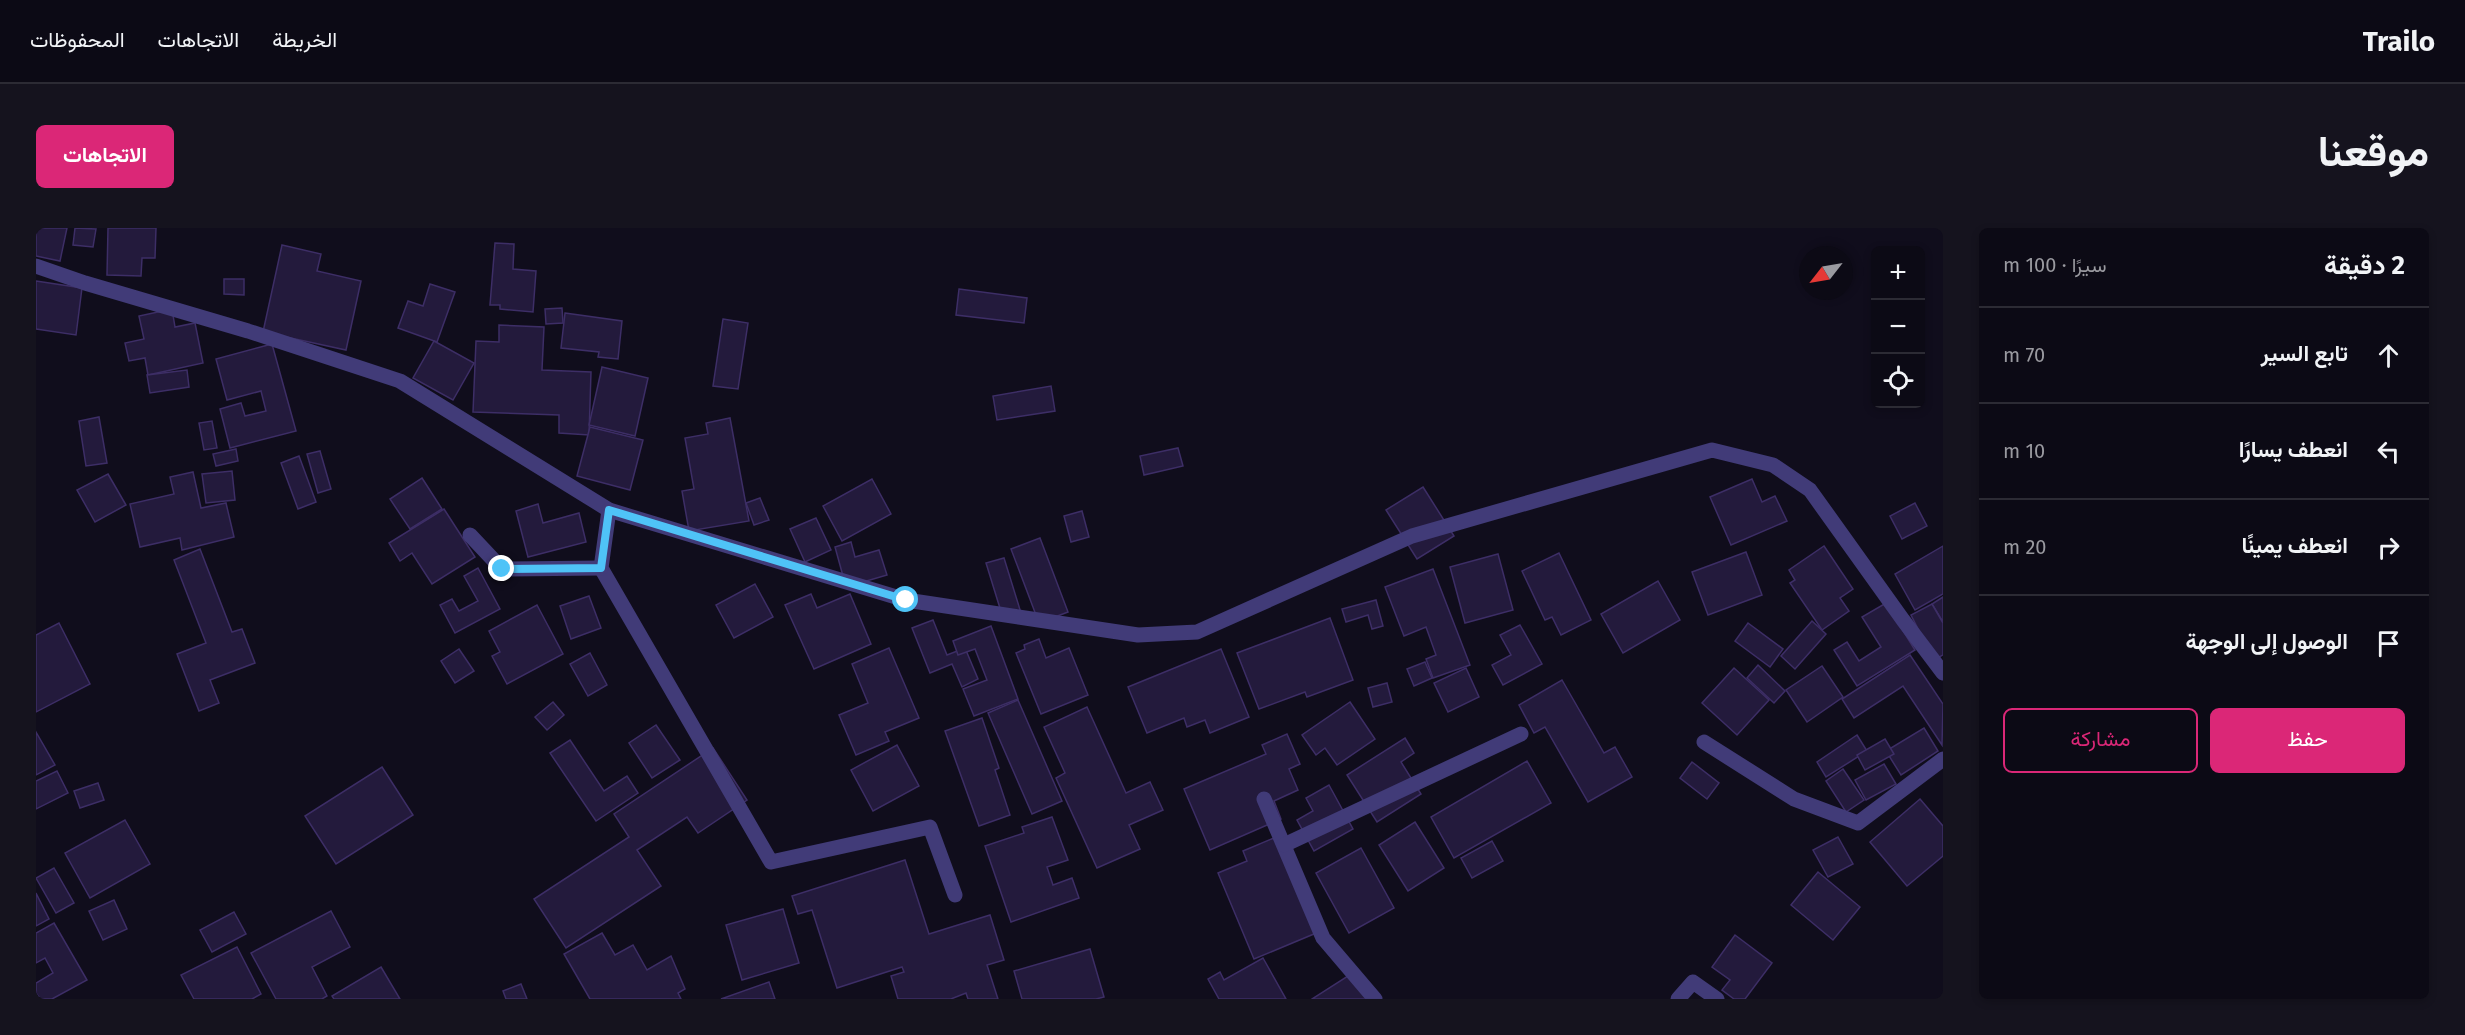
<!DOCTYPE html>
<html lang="ar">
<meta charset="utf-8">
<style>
body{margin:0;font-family:"Fira Sans",Vazirmatn,sans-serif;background:#15131e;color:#f1f3f6;direction:rtl}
.controls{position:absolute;right:18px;top:18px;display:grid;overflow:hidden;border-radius:9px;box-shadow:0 3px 9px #0003}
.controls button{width:54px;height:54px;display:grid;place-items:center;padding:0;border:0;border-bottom:2px solid #2c2b34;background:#0c0a15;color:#f1f3f6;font:30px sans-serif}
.compass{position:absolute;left:1763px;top:18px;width:54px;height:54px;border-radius:50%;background:#0c0a15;box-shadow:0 3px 9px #0003;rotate:239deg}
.stop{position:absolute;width:18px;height:18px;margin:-14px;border:4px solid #4fc3f7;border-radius:50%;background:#fff}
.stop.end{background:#4fc3f7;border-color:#fff;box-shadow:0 2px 6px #0008}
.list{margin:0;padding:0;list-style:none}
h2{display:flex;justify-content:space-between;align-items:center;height:78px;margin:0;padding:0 24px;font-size:26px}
h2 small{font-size:20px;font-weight:400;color:#9a9aa0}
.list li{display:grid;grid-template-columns:39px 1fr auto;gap:18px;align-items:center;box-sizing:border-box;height:96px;padding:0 24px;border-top:2px solid #2c2b34}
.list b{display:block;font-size:22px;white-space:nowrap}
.list em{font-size:20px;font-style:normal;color:#9a9aa0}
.actions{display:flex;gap:12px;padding:18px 24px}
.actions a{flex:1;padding:14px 0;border:2px solid #db2777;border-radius:9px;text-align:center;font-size:21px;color:#db2777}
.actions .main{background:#db2777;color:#fff}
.icon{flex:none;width:33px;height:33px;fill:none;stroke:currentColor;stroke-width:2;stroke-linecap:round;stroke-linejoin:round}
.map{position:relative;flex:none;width:1907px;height:771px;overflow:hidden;direction:ltr;border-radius:9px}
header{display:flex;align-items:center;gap:36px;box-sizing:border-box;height:84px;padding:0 30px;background:#0c0a15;border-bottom:2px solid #2c2b34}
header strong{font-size:28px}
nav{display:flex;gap:33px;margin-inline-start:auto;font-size:21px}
.intro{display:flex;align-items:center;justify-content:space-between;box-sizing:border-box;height:144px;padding:0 36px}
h1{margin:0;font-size:42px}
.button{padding:15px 27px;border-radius:9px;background:#db2777;color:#fff;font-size:21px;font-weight:700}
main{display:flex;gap:36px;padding:0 36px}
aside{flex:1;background:#0c0a15;border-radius:9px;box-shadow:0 3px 9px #0003}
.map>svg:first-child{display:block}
.building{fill:#231a3c;stroke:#3d2e66;stroke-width:1.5}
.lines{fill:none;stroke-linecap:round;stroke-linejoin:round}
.street{stroke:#413b78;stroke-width:15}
.route{stroke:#4fc3f7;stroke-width:8}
</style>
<header>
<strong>Trailo</strong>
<nav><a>الخريطة</a><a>الاتجاهات</a><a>المحفوظات</a></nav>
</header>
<div class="intro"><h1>موقعنا</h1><a class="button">الاتجاهات</a></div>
<main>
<aside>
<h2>2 دقيقة<small>سيرًا · 100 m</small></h2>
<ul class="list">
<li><svg class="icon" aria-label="ahead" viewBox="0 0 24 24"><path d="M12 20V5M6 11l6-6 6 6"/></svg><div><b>تابع السير</b></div><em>70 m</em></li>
<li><svg class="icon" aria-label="left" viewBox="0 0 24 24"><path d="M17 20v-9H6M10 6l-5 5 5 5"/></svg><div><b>انعطف يسارًا</b></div><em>10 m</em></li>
<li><svg class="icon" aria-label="right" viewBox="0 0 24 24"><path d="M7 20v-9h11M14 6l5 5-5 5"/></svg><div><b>انعطف يمينًا</b></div><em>20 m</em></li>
<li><svg class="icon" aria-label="arrive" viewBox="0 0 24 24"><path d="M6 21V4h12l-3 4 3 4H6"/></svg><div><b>الوصول إلى الوجهة</b></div></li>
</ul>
<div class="actions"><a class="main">حفظ</a><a>مشاركة</a></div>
</aside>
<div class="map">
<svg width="1907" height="771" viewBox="0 0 1907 771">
<rect width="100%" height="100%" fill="#100d1c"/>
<g class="building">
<path d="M0 0H31L24 33 0 28Z"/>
<path d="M39 0 60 1 57 19 37 17Z"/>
<path d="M72 0H120L119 30H106L105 48 71 47Z"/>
<path d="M459 15 478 16 477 41 500 43 497 84 464 81V77H454Z"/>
<path d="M246 17 285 26 281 43 325 53 310 122 227 104Z"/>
<path d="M188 51H208V67L188 66Z"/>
<path d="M0 53 46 60 40 107 0 101Z"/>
<path d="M394 56 419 64 401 114 362 100 372 73 387 78Z"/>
<path d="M923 61 991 70 988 95 920 87Z"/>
<path d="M526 80 527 95 510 96 509 81Z"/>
<path d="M136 81 139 99 159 95 167 135 112 147 109 130 93 133 89 115 108 111 103 88Z"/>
<path d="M529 85 586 93 582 131 562 129 563 124 525 120Z"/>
<path d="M687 91 712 95 702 161 677 158Z"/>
<path d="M463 97 508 99 506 142 555 144 553 207 523 205V187L437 184 440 113 463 114Z"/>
<path d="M398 113 438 135 417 172 377 150Z"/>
<path d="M236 116 260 203 194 220 184 181 205 175 209 188 230 183 225 163 191 172 180 131Z"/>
<path d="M566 139 612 150 599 208 553 197Z"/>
<path d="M151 142 153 159 114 165 111 147Z"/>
<path d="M1015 158 1019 183 961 192 957 168Z"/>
<path d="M63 189 71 235 50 238 43 193Z"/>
<path d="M694 190 713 293 653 303 646 263 658 261 649 210 672 206 670 195Z"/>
<path d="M176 193 181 220 168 222 163 195Z"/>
<path d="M554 199 607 212 594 262 541 248Z"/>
<path d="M1142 220 1147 238 1108 247 1104 228Z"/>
<path d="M200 221 202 233 180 238 177 226Z"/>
<path d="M284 223 295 261 282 265 271 226Z"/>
<path d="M263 228 280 274 262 281 245 235Z"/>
<path d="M196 243 199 272 170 275 166 246Z"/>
<path d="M157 244 165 280 190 275 198 309 146 322 144 310 104 319 94 276 138 266 134 249Z"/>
<path d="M72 246 90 277 59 294 41 262Z"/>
<path d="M386 250 406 281 374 301 354 271Z"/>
<path d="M836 251 855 286 806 313 787 278Z"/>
<path d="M1716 251 1726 274 1739 268 1751 293 1695 317 1674 269Z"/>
<path d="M1387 259 1418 308 1381 331 1350 282Z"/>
<path d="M724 270 733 292 718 297 710 275Z"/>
<path d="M1879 275 1891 298 1866 311 1854 288Z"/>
<path d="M502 276 507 295 543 285 550 314 492 329 480 283Z"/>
<path d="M408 281 439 329 396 356 376 325 364 333 353 315Z"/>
<path d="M1046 283 1053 309 1035 314 1028 288Z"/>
<path d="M780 290 795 322 769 334 754 301Z"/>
<path d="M1004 310 1032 384 1003 395 975 321Z"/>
<path d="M815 314 819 329 843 322 851 347 810 359 799 319Z"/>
<path d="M1788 318 1817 361 1804 370 1813 383 1786 402 1754 355 1759 352 1753 342Z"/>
<path d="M1907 318V366L1879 382 1859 346Z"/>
<path d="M164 321 196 404 206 401 219 435 174 452 183 475 163 483 141 426 170 415 138 332Z"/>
<path d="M1710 324 1726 367 1672 387 1656 344Z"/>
<path d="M1523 325 1555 392 1525 407 1516 389 1509 392 1486 343Z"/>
<path d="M1462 326 1477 382 1429 395 1414 339Z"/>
<path d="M968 330 985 385 967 390 950 335Z"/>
<path d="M442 340 464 381 419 405 404 377 416 371 423 383 442 373 428 348Z"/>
<path d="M1397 341 1434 437 1397 450 1390 431 1400 427 1390 399 1368 408 1349 359Z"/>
<path d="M1622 353 1644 392 1587 425 1565 386Z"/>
<path d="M719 356 737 389 698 410 680 377Z"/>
<path d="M775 366 781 380 814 366 835 416 778 441 749 377Z"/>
<path d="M553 368 565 400 535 411 524 378Z"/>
<path d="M1907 369V394L1896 376Z"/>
<path d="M1340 372 1347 398 1336 401 1332 387 1310 394 1306 381Z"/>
<path d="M1850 375 1879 422 1821 458 1798 422 1811 414 1823 433 1845 419 1826 389Z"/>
<path d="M1896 376 1907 395V427L1898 432 1875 387Z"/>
<path d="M501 377 527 426 471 456 456 428 464 424 453 403Z"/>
<path d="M1294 390 1317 452 1271 469 1269 464 1223 481 1201 425Z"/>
<path d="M897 392 911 427 929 420 942 451 926 459 916 436 894 445 876 400Z"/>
<path d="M1776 393 1790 406 1759 441 1745 428Z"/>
<path d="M23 395 54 456 0 484V407Z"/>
<path d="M1712 395 1747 421 1734 439 1699 413Z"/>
<path d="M1484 397 1506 436 1467 457 1456 437 1475 427 1464 407Z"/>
<path d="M955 398 982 471 938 488 927 461 951 452 939 421 922 427 917 413Z"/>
<path d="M1003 411 1010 430 1033 420 1052 467 1005 486 980 425 989 421 988 417Z"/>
<path d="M853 420 883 490 849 504 853 513 820 527 803 487 832 475 816 436Z"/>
<path d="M423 421 438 443 419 455 405 433Z"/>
<path d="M1185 421 1213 489 1174 505 1169 492 1151 499 1148 490 1111 505 1092 459Z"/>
<path d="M554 425 571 457 552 468 534 436Z"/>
<path d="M1874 427 1907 476 1906 517 1867 458 1818 490 1806 471Z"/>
<path d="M1389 434 1396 450 1378 458 1371 441Z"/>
<path d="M1722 437 1749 463 1738 475 1711 450Z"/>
<path d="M1786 438 1807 469 1771 494 1750 462Z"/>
<path d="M1430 440 1443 469 1412 484 1398 455Z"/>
<path d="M1698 440 1733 472 1701 507 1666 475Z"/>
<path d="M1526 452 1568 525 1579 519 1596 549 1552 574 1509 499 1498 505 1483 477Z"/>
<path d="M1351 455 1356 474 1337 479 1332 460Z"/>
<path d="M982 472 1026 573 996 586 952 485Z"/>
<path d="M517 474 528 487 511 502 499 489Z"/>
<path d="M1314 474 1339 511 1301 537 1289 520 1280 527 1266 507Z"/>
<path d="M1051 479 1090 565 1114 554 1127 582 1093 597 1104 621 1061 640 1020 550 1029 545 1008 499Z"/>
<path d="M946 490 963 540 959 542 974 587 943 598 909 503Z"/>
<path d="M620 497 644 532 616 550 593 515Z"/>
<path d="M1888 500 1902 523 1865 547 1850 523Z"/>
<path d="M0 504 19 537 0 547Z"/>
<path d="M1251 506 1264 536 1253 541 1262 562 1238 573 1245 591 1174 622 1148 561 1230 526 1226 517Z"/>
<path d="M1821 507 1831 523 1790 549 1781 534Z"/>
<path d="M1369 510 1378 525 1365 534 1385 566 1341 594 1311 547Z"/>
<path d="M1849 511 1858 526 1829 542 1821 527Z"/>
<path d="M534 512 568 563 591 548 602 565 560 593 514 525Z"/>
<path d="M861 517 883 558 837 583 815 542Z"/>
<path d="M677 520 711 572 662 605 651 589 601 622 625 658 530 720 498 671 593 609 578 586Z"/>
<path d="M1491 533 1515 575 1418 630 1395 589Z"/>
<path d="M1656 534 1683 555 1671 571 1644 550Z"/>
<path d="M1848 536 1860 556 1830 572 1819 552Z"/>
<path d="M346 539 377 587 300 636 269 588Z"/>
<path d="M1807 541 1828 572 1810 584 1790 553Z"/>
<path d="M21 543 32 565 0 581V553Z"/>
<path d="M62 555 68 572 44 580 38 563Z"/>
<path d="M1293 557 1317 601 1278 623 1261 592 1277 583 1270 570Z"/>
<path d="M1884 571 1907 598V628L1871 658 1834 614Z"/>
<path d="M1016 589 1032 632 1011 639 1017 657 1036 650 1043 670 975 694 949 618 988 605 986 599Z"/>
<path d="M89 592 114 636 54 670 29 625Z"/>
<path d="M1379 594 1408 640 1372 663 1343 617Z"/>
<path d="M1245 607 1285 703 1218 731 1182 645 1211 633 1207 623Z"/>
<path d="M1802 609 1817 636 1792 649 1777 622Z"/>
<path d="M1456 613 1467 633 1436 650 1425 630Z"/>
<path d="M1325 620 1358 680 1313 705 1280 645Z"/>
<path d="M869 632 893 706 954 687 968 732 951 737 962 771H932L930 765 915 771H862L855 748 868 744 866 739 801 760 776 682 762 686 756 668Z"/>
<path d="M18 640 38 675 20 685 0 650Z"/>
<path d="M1782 644 1824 679 1797 712 1755 677Z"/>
<path d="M0 665 13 691 0 698Z"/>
<path d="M78 672 91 701 67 712 53 683Z"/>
<path d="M747 681 763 735 706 752 690 697Z"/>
<path d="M295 683 314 719 276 739 291 768 286 771H240L215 725Z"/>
<path d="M198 684 210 706 176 724 164 702Z"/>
<path d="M18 695 51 752 16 771H4L0 765V755L17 745 9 730 0 735V705Z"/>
<path d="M566 705 579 727 597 717 611 742 635 728 649 761 642 765 645 771H554L528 726Z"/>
<path d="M1699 707 1736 735 1709 771H1698L1686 762 1694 752 1676 739Z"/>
<path d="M201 719 225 766 216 771H158L145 747Z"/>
<path d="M1054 721 1068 769 1060 771H986L978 743Z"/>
<path d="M1227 730 1250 771H1183L1172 751 1184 744 1188 752Z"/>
<path d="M345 739 364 771H298L296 768Z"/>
<path d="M1315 746 1331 771H1276Z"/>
<path d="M733 754 739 771H685Z"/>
<path d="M485 756 491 771H470L467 763Z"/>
</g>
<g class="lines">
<g class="street">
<path d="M0 38 49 55 212 103 364 153 573 282 870 372 1102 407 1161 404 1376 308 1676 222 1737 237 1774 262 1867 392 1907 445"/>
<path d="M573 282 565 340 735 634 894 599 919 667"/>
<path d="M434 307 466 341 565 340"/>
<path d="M1668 514 1758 571 1822 595 1907 531"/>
<path d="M1228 571 1287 710 1339 771"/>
<path d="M1248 617 1485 506"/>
<path d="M1642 771 1657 754 1681 771"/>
</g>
</g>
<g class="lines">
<path class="route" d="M466 341 565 340 573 282 870 372"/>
</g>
</svg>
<div class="controls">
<button>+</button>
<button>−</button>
<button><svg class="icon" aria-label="locate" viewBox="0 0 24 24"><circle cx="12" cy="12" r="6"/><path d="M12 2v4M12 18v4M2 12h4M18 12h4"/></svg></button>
</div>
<svg class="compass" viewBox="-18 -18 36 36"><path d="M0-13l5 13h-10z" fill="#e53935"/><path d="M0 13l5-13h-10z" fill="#9a9aa0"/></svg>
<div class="stop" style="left:870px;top:372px"></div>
<div class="stop end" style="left:466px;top:341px"></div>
</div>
</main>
